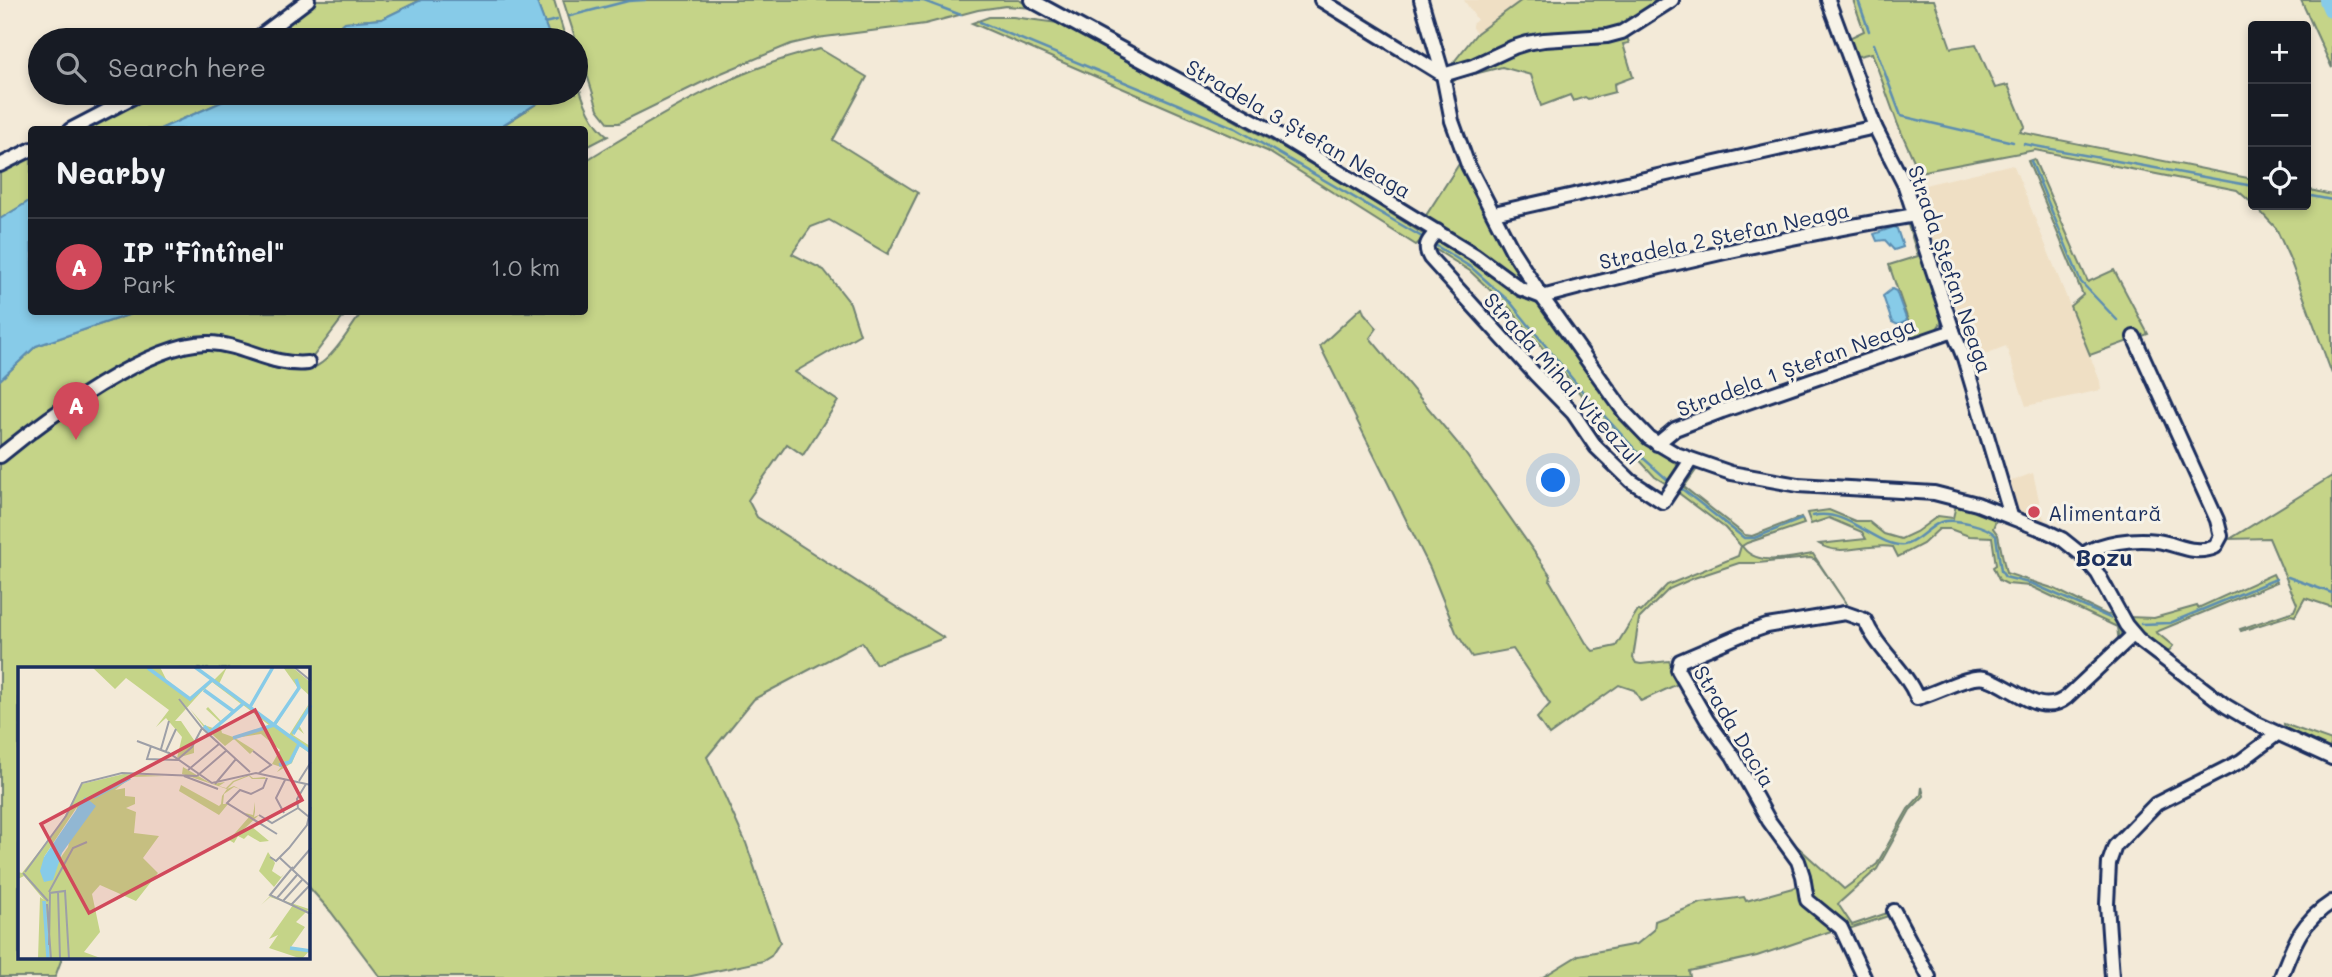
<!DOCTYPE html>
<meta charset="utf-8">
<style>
body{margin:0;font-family:Mali,sans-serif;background:#242831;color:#f1f3f6}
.controls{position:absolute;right:21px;top:21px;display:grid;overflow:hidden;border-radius:7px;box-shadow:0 4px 10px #0003}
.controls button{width:63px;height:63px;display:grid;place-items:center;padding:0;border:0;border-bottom:2px solid #363941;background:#171b24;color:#f1f3f6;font:35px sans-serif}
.you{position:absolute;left:1554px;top:481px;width:24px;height:24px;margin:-18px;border:5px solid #fff;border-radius:50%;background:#1a73e8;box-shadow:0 0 0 10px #1a73e833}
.badge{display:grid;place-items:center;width:46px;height:46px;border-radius:50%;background:#d1495b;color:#fff;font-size:23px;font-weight:700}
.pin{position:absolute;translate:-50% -58px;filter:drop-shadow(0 2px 4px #0008)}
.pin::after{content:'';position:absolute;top:37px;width:24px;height:21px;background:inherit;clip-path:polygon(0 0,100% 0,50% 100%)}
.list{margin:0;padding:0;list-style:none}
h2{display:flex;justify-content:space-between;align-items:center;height:91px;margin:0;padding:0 28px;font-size:30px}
h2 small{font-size:23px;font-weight:400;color:#9ea1a6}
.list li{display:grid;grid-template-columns:46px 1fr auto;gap:21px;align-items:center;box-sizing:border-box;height:98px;padding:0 28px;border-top:2px solid #363941}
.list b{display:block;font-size:26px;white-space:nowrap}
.list p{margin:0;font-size:23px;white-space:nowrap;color:#9ea1a6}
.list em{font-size:23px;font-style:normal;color:#9ea1a6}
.icon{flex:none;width:38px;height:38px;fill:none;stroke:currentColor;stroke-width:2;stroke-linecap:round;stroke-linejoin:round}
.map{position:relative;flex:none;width:2332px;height:977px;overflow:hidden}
.search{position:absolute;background:#171b24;box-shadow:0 4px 10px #0003;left:28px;top:28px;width:560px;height:77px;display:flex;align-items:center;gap:18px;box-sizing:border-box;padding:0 24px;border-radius:38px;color:#9ea1a6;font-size:26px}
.panel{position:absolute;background:#171b24;box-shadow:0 4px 10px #0003;left:28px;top:126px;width:560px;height:189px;border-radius:7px}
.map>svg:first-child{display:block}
.built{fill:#efdfc4}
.green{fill:#c5d488;stroke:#708273;stroke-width:2}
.water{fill:#87cbe8;stroke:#5c8db1;stroke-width:2}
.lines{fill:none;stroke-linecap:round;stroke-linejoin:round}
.stream{stroke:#5c8db1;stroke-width:2.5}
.river{stroke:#87cbe8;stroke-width:18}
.minor-casing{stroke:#1b2f5e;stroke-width:18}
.minor{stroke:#f7f3e8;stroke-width:12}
.poi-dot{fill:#d1495b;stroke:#f7f3e8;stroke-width:2.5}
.labels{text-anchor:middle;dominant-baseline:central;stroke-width:6;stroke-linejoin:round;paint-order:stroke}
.street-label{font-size:21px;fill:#1b2f5e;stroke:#f7f3e8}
.poi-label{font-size:21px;fill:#1b2f5e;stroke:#f7f3e8;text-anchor:start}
.quarter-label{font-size:24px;font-weight:bold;fill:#1b2f5e;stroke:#f7f3e8}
.inset-river{fill:none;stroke:#87cbe8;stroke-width:3.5}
.inset-road{fill:none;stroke:#9d9fa7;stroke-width:2}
.view{fill:#d1495b;fill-opacity:0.15;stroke:#d1495b;stroke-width:3.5}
.inset-edge{fill:none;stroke:#1b2f5e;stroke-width:3.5}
</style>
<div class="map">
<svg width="2332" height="977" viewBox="0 0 2332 977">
<rect width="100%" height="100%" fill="#f3ead8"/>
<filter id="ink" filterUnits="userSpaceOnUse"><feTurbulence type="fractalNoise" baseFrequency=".0143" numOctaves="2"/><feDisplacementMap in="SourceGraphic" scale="14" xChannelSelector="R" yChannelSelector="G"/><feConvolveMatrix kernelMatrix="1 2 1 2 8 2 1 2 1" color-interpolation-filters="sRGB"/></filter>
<g filter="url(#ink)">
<g class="built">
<path d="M1464 0H1522L1477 33 1472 28V24L1477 20Z"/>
<path d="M2009 165 2014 166 2100 381 2101 390 2026 406 2006 346 1980 356 1969 348 1953 294 1912 188Z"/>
<path d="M2033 473 2042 513 2046 524 2013 508 2006 483Z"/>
</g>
<g class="green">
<path d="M314 0H421L382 19 345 22 324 40H261Z"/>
<path d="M536 0H554L566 40H551Z"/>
<path d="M563 0H1019L1034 8 1006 6 978 10 925 24 817 38 791 44 719 74 619 123H609L598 109Z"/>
<path d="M1522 0H1667L1625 28 1555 36 1454 67 1453 63 1477 33Z"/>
<path d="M1853 0H1934L1951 48 1976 44 1995 88 2008 85 2025 126 2020 132 2253 179V204L2237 190 2035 150 1919 172 1898 125 1872 53 1854 57 1847 39 1864 31Z"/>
<path d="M2301 0H2332V68Z"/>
<path d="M989 17H1013L1058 23 1315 165 1426 236 1416 245 1267 151 972 23Z"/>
<path d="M1621 37H1627L1629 43 1623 44 1633 77 1614 84 1615 92 1588 99 1585 97 1573 101 1570 95 1541 106 1531 75 1502 67 1458 78 1451 83 1455 75 1531 46Z"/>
<path d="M820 49 867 77 833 140 918 193 888 254 829 220 811 227 792 254 824 270 850 303 860 334 795 372 838 401 803 455 787 444 748 500 757 517 944 638 876 664 862 642 754 699 707 757 746 843 780 942 771 956 763 961 687 977H380L331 912 308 886V669H19V958H62L55 977H0V380L36 346 137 312H347L312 358C282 365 255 347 227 339L232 353C256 362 291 379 317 366 333 358 351 327 362 312H584L585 161C659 116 734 68 820 49Z"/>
<path d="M576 75C581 96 590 122 608 136L585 148 584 130H496L547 97 549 93H576Z"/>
<path d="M150 93H242L160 129 80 130Z"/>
<path d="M31 154V200L0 219V170Z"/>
<path d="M1461 158 1529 286 1523 287 1471 244 1425 217 1459 164Z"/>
<path d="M2034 159 2088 282 2114 270 2148 334 2090 355 2070 306 2083 295 2028 161Z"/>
<path d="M2306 189 2332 195V374L2289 257 2276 228 2254 205H2306Z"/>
<path d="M1910 219 1944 318 1934 333 1913 340 1911 329 1889 265 1918 256 1907 222Z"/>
<path d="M1436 243H1441L1475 262 1518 294 1541 304 1602 390 1675 458 1678 470 1670 486 1655 477 1592 408 1511 310 1470 271 1433 248Z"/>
<path d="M1362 307 1364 313 1377 328 1370 338 1460 446 1551 576 1550 581 1586 643 1593 651 1616 646 1636 613 1638 610 1641 612 1667 585 1738 556 1741 546 1725 528 1676 491 1697 466 1748 480 1749 483 1697 469 1684 487 1745 535 1752 536 1801 517 1804 524 1747 543 1742 546C1756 568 1791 557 1813 554L1847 605 1819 564 1814 559 1810 558 1758 563H1739L1694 578 1669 589 1639 619 1633 658 1636 663 1641 664 1669 661 1680 683 1641 701 1634 690 1619 685 1549 735 1537 718 1550 704 1513 649 1472 657 1456 632 1430 568 1320 346Z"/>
<path d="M2332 476V607L2305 598 2295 616 2291 615 2241 631 2240 629 2294 611 2297 604 2269 538 2230 539Z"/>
<path d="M1956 505 1997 518 1993 528 1998 535 2006 573 2055 589 2107 615 2114 614C2118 623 2124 633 2119 642L2117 627 2030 586 2007 584 1999 580 1993 567 1996 565 1992 537 1969 536 1950 529H1939L1923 544 1898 557 1893 547C1869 542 1840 558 1819 544L1866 539 1862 532 1829 518 1811 524 1807 513 1829 510 1855 521H1868L1884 534 1901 539 1916 532 1938 516 1953 518Z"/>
<path d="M2273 574 2277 582 2156 632 2173 646 2168 652 2137 631 2129 617 2154 618 2197 606 2198 608Z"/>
<path d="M2284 724 2332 741 2329 751 2285 732Z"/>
<path d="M1922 787 1924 796 1910 810 1877 869 1838 904 1852 925 1890 912 1891 915 1846 930 1814 904 1787 837 1844 889 1877 864 1908 809 1921 795Z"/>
<path d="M1800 886 1837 929 1757 956 1689 971 1690 977H1543L1579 955 1637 944 1654 930 1655 921 1701 903 1744 897 1746 901Z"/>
</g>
<g class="water">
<path d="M421 0H536L551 40H324L345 22 382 19Z"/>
<path d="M242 93H549L547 97 496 129H160Z"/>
<path d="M31 200 32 312H137L36 346 0 380V219Z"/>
<path d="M1894 227 1897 229 1903 247 1894 250 1885 240 1877 241 1874 234Z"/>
<path d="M1892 289 1896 291 1907 321 1898 325 1892 322 1883 296Z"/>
</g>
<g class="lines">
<g class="stream">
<path d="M900 0 924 1 961 15"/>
<path d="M1858 0 1869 31"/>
<path d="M570 16 628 1 645 0"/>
<path d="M980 22 1235 128 1422 237"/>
<path d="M544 23 557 20"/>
<path d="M1874 44 1901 116 2013 142"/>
<path d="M2024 144 2253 186"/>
<path d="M2031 161 2081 282 2117 320"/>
<path d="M1895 181 1905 209"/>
<path d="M2306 195 2332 200"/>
<path d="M1910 224 1919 247"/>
<path d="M1435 245 1472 268 1511 303 1587 397 1642 457 1669 481"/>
<path d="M1933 290 1941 317"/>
<path d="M1682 489 1744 538H1754L1802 519"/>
<path d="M1813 516C1846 507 1879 548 1904 545 1917 543 1928 527 1941 522 1954 518 1987 525 1996 536L2001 571 2005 577 2033 584 2110 618"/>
<path d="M2288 577 2332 593"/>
<path d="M2141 624 2170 623 2276 579"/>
</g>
<path class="river" d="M2328 0 2332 9"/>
<defs>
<g id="minor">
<path d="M1031 0 1274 132 1475 255 1521 289 1542 297C1665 264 1790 236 1915 215"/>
<path d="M1321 0 1443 75 1473 66 1514 47 1527 43 1544 40 1607 36 1622 32 1672 0"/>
<path d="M1421 0 1443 75 1452 121 1468 165 1512 250 1542 297 1625 413 1649 438 1676 454 1731 473 1798 485 1934 493 1977 504 2046 531 2062 539 2082 555 2098 574 2126 625 2138 639 2226 706 2253 722 2332 758"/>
<path d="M1828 0 1875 127 1905 186 1953 331 1964 358 2011 516"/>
<path d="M255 40 308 0"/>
<path d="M70 130 141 93"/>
<path d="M0 165 32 149"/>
<path d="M1494 213 1875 127"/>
<path d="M1437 231C1428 241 1423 245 1430 258L1535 374 1573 413 1596 447 1631 481 1663 502 1691 460"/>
<path d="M1657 444 1675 429 1722 411 1953 331"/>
<path d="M0 456C45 419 151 341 209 343 243 344 272 367 308 363"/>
<path d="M2082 555C2101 542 2134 538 2157 541 2178 544 2194 556 2215 547L2221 536 2217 520 2134 337"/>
<path d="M1894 911 1929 977"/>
<path d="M1864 977 1841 928 1807 900 1803 876 1798 861 1769 821 1733 756 1707 720 1678 670 1680 661 1741 635 1767 626 1845 613 1865 620C1877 650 1905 668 1917 698 1935 694 1969 674 1985 678 2012 684 2039 720 2067 697L2133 635"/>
<path d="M2112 977 2107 904 2109 863 2115 846 2156 804 2241 761 2277 734"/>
<path d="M2281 977C2294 943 2301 922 2332 902"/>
</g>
</defs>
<use href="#minor" class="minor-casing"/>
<use href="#minor" class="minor"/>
</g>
</g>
<circle class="poi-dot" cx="2034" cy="512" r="7"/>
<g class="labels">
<g class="street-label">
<text transform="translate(1299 128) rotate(30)">Stradela 3 Ștefan Neaga</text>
<text transform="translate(1724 235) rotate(-12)">Stradela 2 Ștefan Neaga</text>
<text transform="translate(1951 269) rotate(71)">Strada Ștefan Neaga</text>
<text transform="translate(1796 366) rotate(-20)">Stradela 1 Ștefan Neaga</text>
<text transform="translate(1563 378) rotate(48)">Strada Mihai Viteazul</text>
<text transform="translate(1735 726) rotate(59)">Strada Dacia</text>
</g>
<g class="poi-label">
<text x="2048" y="512">Alimentară</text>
</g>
<g class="quarter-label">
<text x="2104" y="556">Bozu</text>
</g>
</g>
<g transform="translate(18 667)">
<rect width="292" height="292" fill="#f3ead8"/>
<path d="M74 0H142L149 14 171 31 193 13 176 0 196 13 209 0 201 17 232 39 256 0 233 40 256 57 280 21 265 0H274L292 15V29L282 20 258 58 271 68 292 35 281 58 286 67 280 62 275 68 292 79V86L281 79 274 96 259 105 263 100 254 97 262 83 243 67 217 71 236 83 232 87 216 72 207 79 185 59 172 42 186 58 195 61 202 55 188 42 190 40 203 54 214 44 185 23 157 54H163L176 73V86L159 91 164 70 148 51 138 60 151 43 108 11 97 22ZM194 15 223 37 215 44 186 23ZM225 38 252 59 215 70 204 66 202 58ZM165 100 194 117 207 115 201 119 208 121 215 114 231 108 235 111 247 110 248 112H234L231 109 216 115 209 122 216 119 222 122 216 120 206 127 205 137H210L201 148 161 124 163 118 201 139 203 137 204 129 209 122 164 107ZM106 107 147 109 114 110 97 123 107 121V129L117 130V137L108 141 118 145 116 166 141 169 125 191 140 206 118 234 82 218 74 227 82 265 66 285 85 292H20L22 230 26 233 6 209 0 212V205L4 206 42 158 64 117ZM59 140 50 180 26 215V190ZM237 135V145L236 150 241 148 225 163 233 159 251 174 242 175 230 168 226 172 220 169 216 176 211 173 231 150 227 146 235 148ZM250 185 257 196 254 204 263 210 266 207 256 220 241 204ZM252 229 291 242 278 255 287 260 273 280 292 283 284 292 251 281 260 268 251 272 275 238 252 230 243 238Z" fill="#c5d488" fill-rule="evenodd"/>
<path d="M67 130 78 139 44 186 35 213 26 215 22 204 26 190Z" fill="#87cbe8"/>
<path class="inset-river" d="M177 0 293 85M130 1 172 32 194 13M186 23 215 44M232 40 255 0M186 59 192 65 226 36M275 67 293 38M215 71 256 58 281 21 278 12M261 98 272 95 281 77M76 130 112 111M26 234 30 291M272 281 293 284"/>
<path class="inset-road" d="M276 0 293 14M161 32 184 61 232 105M119 74 151 86 194 116 238 106 293 118M133 79 129 92 159 93 174 80 184 61M143 82 151 54M148 84 158 62M235 84 253 98 241 106M170 103 201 77M166 109 200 122M179 109 209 83M249 111 245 121 233 127 222 123 209 136 259 167M281 114 293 95M197 117 218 92M288 117 279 132 280 141 291 150M266 146 258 131 267 113M241 148 254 156 280 141M252 190 258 194 271 181 289 158 293 140M262 191 293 220M275 200 252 228 293 247M275 202 293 181M7 205 48 149 64 116 104 106 179 109M5 206 30 234M40 224 42 292M31 225 55 181 69 175M259 231 279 208M265 234 284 213M29 237 33 292M273 238 292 218M31 278 32 226 47 224 51 292"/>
<path class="view" d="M237 43 284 133 71 246 23 157Z"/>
<rect width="292" height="292" class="inset-edge"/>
</g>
</svg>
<div class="controls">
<button>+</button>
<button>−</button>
<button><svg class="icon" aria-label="locate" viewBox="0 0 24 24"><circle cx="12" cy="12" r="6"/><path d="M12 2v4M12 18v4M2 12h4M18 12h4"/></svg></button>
</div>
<div class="you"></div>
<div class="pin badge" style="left:76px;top:440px">A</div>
<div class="search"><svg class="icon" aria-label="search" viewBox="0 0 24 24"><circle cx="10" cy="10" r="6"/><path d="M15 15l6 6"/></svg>Search here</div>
<section class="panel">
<h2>Nearby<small></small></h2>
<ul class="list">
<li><span class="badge">A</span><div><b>IP &quot;Fîntînel&quot;</b><p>Park</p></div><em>1.0 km</em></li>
</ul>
</section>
</div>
